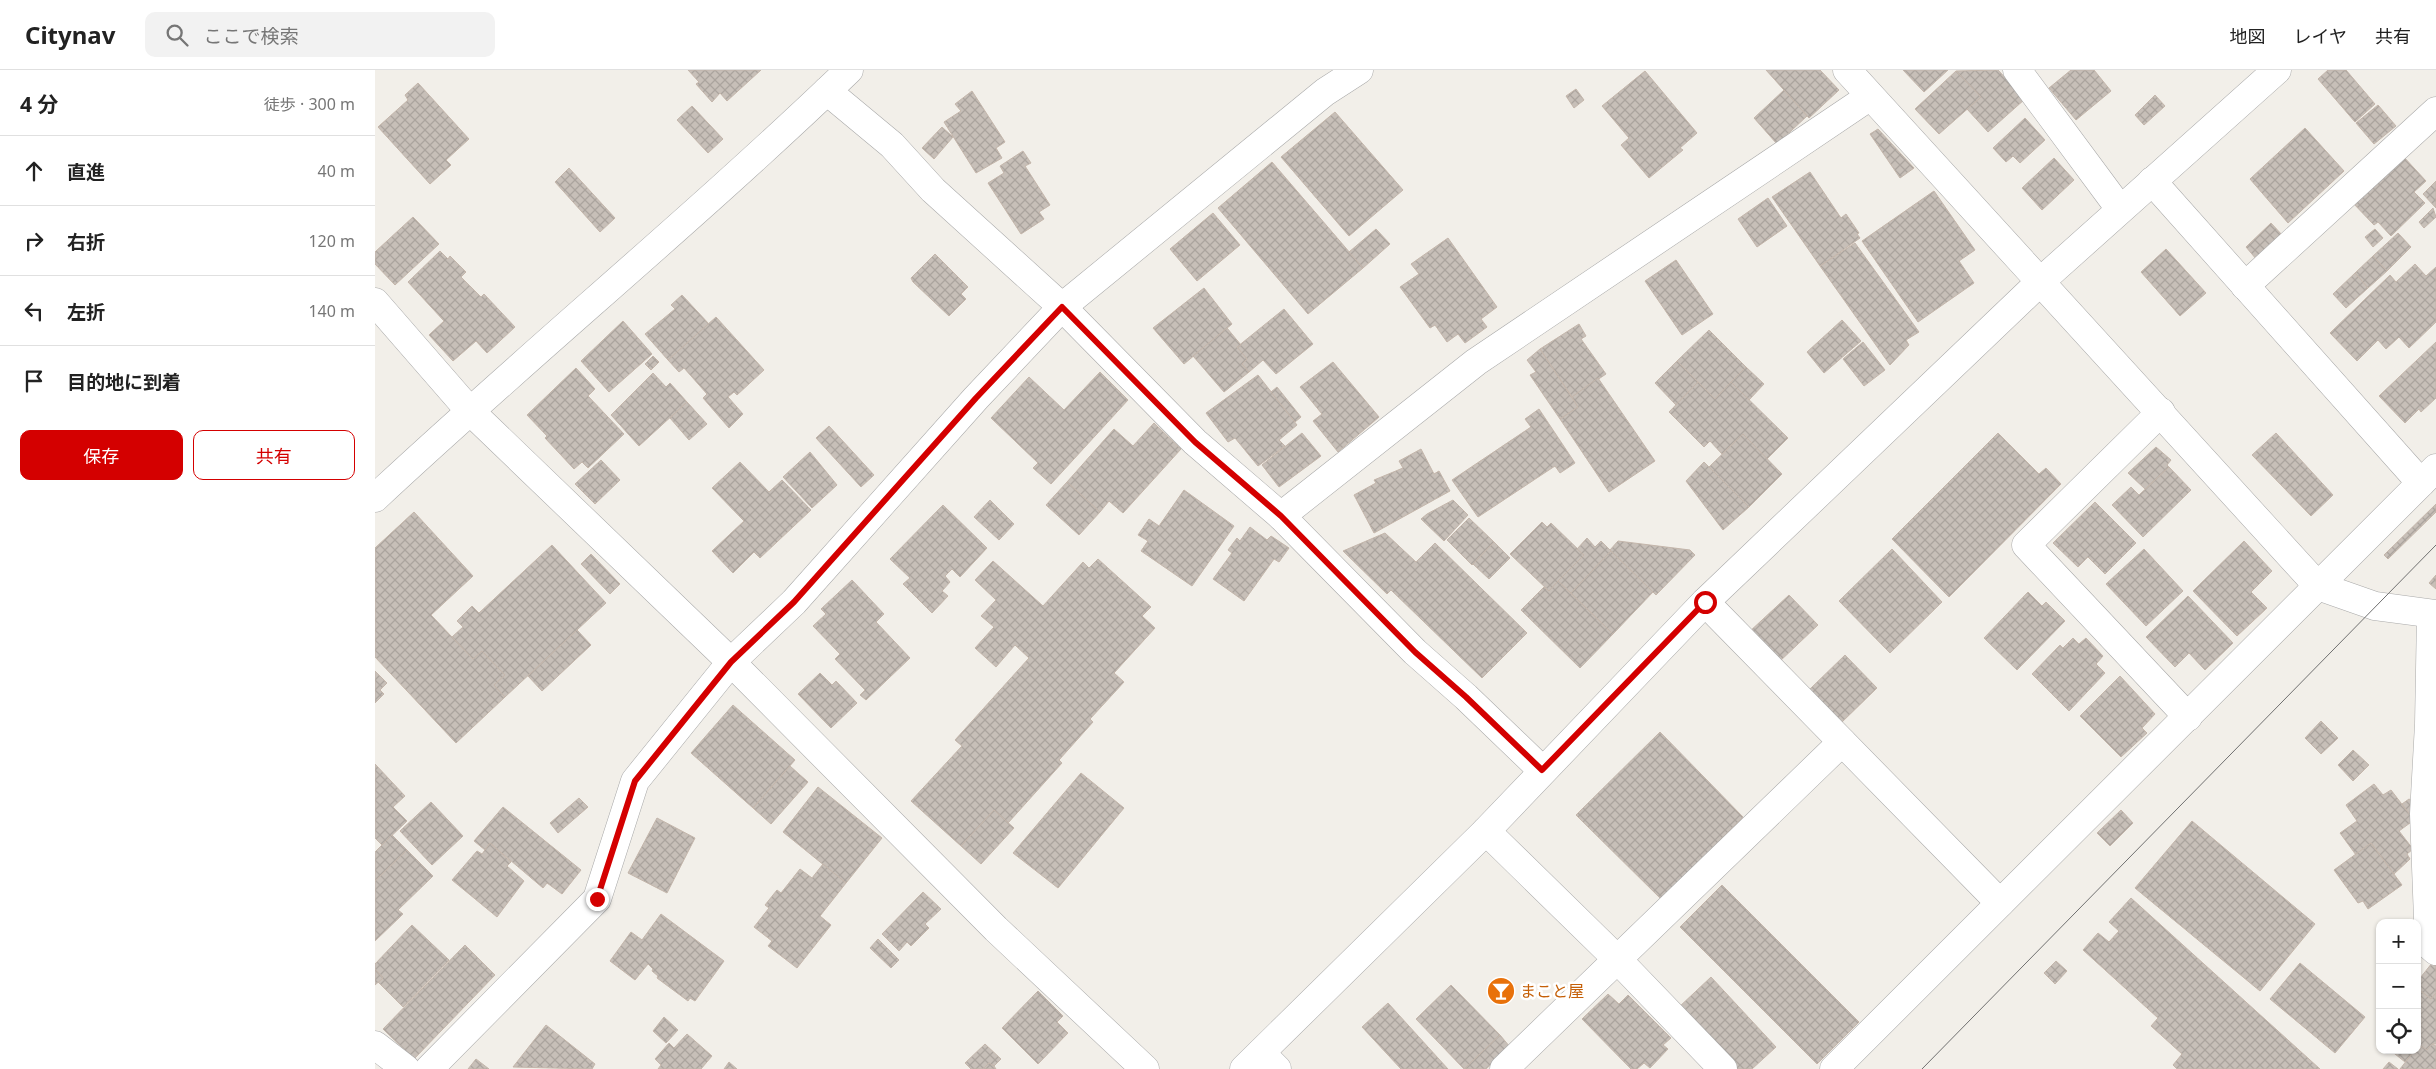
<!DOCTYPE html>
<html lang="ja">
<meta charset="utf-8">
<style>
body{margin:0;font-family:"Noto Sans","Noto Sans JP",sans-serif;background:#f2f2f2;color:#222}
.controls{position:absolute;right:15px;bottom:15px;display:grid;overflow:hidden;border-radius:10px;box-shadow:0 1px 4px #0004}
.controls button{width:45px;height:45px;display:grid;place-items:center;padding:0;border:0;border-bottom:1px solid #e0e0e0;background:#fff;color:#222;font:25px sans-serif}
.stop{position:absolute;width:15px;height:15px;margin:-11px;border:4px solid #d40000;border-radius:50%;background:#fff}
.stop.end{background:#d40000;border-color:#fff;box-shadow:0 1px 5px #0008}
.list{margin:0;padding:0;list-style:none}
h2{display:flex;justify-content:space-between;align-items:center;height:65px;margin:0;padding:0 20px;font-size:21px}
h2 small{font-size:16px;font-weight:400;color:#767676}
.list li{display:grid;grid-template-columns:32px 1fr auto;gap:15px;align-items:center;box-sizing:border-box;height:70px;padding:0 20px;border-top:1px solid #e0e0e0}
.list b{display:block;font-size:19px;white-space:nowrap}
.list em{font-size:16px;font-style:normal;color:#767676}
.actions{display:flex;gap:10px;padding:15px 20px}
.actions a{flex:1;padding:11px 0;border:1px solid #d40000;border-radius:10px;text-align:center;font-size:18px;color:#d40000}
.actions .main{background:#d40000;color:#fff}
.icon{flex:none;width:28px;height:28px;fill:none;stroke:currentColor;stroke-width:2;stroke-linecap:round;stroke-linejoin:round}
.map{position:relative;flex:none;width:2061px;height:999px;overflow:hidden}
header{display:flex;align-items:center;gap:30px;box-sizing:border-box;height:70px;padding:0 25px;background:#fff;border-bottom:1px solid #e0e0e0}
header strong{font-size:24px}
nav{display:flex;gap:28px;margin-inline-start:auto;font-size:18px}
.search{width:350px;height:45px;background:#f2f2f2;display:flex;align-items:center;gap:12px;box-sizing:border-box;padding:0 18px;border-radius:10px;color:#767676;font-size:19px}
main{display:flex}
aside{flex:1;background:#fff}
.map>svg:first-child{display:block}
.building{fill:url(#building-cross-hatch);stroke:#c4b6ab}
.lines{fill:none;stroke-linecap:round;stroke-linejoin:round}
.minor-casing{stroke:#a9a9a9;stroke-width:29}
.minor{stroke:#fff;stroke-width:28}
.tram{stroke:#707070;stroke-width:1}
.route{stroke:#d40000;stroke-width:6}
.labels{text-anchor:middle;dominant-baseline:central;stroke-width:5;stroke-linejoin:round;paint-order:stroke}
.food-label{font-size:16px;fill:#c56008;stroke:#fff;text-anchor:start}
</style>
<header>
<strong>Citynav</strong>
<div class="search"><svg class="icon" aria-label="search" viewBox="0 0 24 24"><circle cx="10" cy="10" r="6"/><path d="M15 15l6 6"/></svg>ここで検索</div>
<nav><a>地図</a><a>レイヤ</a><a>共有</a></nav>
</header>
<main>
<aside>
<h2>4 分<small>徒歩 · 300 m</small></h2>
<ul class="list">
<li><svg class="icon" aria-label="ahead" viewBox="0 0 24 24"><path d="M12 20V5M6 11l6-6 6 6"/></svg><div><b>直進</b></div><em>40 m</em></li>
<li><svg class="icon" aria-label="right" viewBox="0 0 24 24"><path d="M7 20v-9h11M14 6l5 5-5 5"/></svg><div><b>右折</b></div><em>120 m</em></li>
<li><svg class="icon" aria-label="left" viewBox="0 0 24 24"><path d="M17 20v-9H6M10 6l-5 5 5 5"/></svg><div><b>左折</b></div><em>140 m</em></li>
<li><svg class="icon" aria-label="arrive" viewBox="0 0 24 24"><path d="M6 21V4h12l-3 4 3 4H6"/></svg><div><b>目的地に到着</b></div></li>
</ul>
<div class="actions"><a class="main">保存</a><a>共有</a></div>
</aside>
<div class="map">
<svg width="2061" height="999" viewBox="0 0 2061 999">
<defs>
<pattern id="building-cross-hatch" width="8" height="8" patternUnits="userSpaceOnUse" patternTransform="scale(1.25)"><rect width="8" height="8" fill="#c7bfb8"/><path d="M0 0l8 8M0 8l8-8" fill="none" stroke="#aba49e"/></pattern>
</defs>
<rect width="100%" height="100%" fill="#f2efe9"/>
<g class="building">
<path d="M313 0H386L352 31 345 23 337 32 321 14 324 12Z"/>
<path d="M1391 0H1445L1464 20 1434 48Z"/>
<path d="M1528 0H1573L1549 22Z"/>
<path d="M1623 0 1650 29 1613 62 1592 39 1606 27 1581 1Z"/>
<path d="M1696 0H1719L1736 21 1701 50 1674 18Z"/>
<path d="M1953 0H1971L2000 34 1980 52 1943 9Z"/>
<path d="M1270 1 1322 63 1305 78 1308 80 1274 108 1246 75 1254 68 1227 36Z"/>
<path d="M1581 1 1606 27 1564 64 1540 39Z"/>
<path d="M43 13 94 69 71 90 76 95 55 114 3 57 33 30 30 25Z"/>
<path d="M1201 19 1209 30 1199 38 1191 26Z"/>
<path d="M1409 20 1432 46 1402 74 1379 48Z"/>
<path d="M597 21 630 72 621 78 627 88 601 103 569 52 586 41 580 34Z"/>
<path d="M1780 25 1790 36 1769 55 1760 45Z"/>
<path d="M2003 35 2021 56 1999 74 1981 53Z"/>
<path d="M317 36 348 69 333 83 302 50Z"/>
<path d="M960 42 1028 120 974 166 906 87Z"/>
<path d="M1650 48 1670 70 1645 93 1638 86 1631 92 1618 78Z"/>
<path d="M567 57 578 67 559 89 547 78Z"/>
<path d="M1930 58 1969 101 1913 153 1875 109Z"/>
<path d="M1503 59 1539 98 1525 108 1495 64Z"/>
<path d="M648 81 656 93 650 96 675 135 664 142 669 149 646 164 613 113 629 103 625 96Z"/>
<path d="M2027 85 2051 111 2039 122 2050 133 2016 166 2003 152 1999 155 1977 132Z"/>
<path d="M1679 88 1699 110 1667 140 1647 118Z"/>
<path d="M897 92 988 198 933 244 843 138Z"/>
<path d="M194 98 240 148 225 162 180 112Z"/>
<path d="M1435 102 1466 148 1471 144 1484 163 1482 164 1485 168 1445 196 1397 127Z"/>
<path d="M2061 111V138L2048 124Z"/>
<path d="M1559 121 1600 180 1584 191 1599 213 1543 252 1487 171Z"/>
<path d="M1393 128 1412 156 1382 177 1363 149Z"/>
<path d="M2058 138 2061 147 2049 158 2044 152Z"/>
<path d="M838 143 865 175 822 211 795 179Z"/>
<path d="M38 147 64 174 20 215 0 194V182Z"/>
<path d="M1896 153 1908 166 1882 190 1871 177Z"/>
<path d="M1001 159 1015 174 988 198 974 182Z"/>
<path d="M2000 159 2008 168 1998 177 1990 167Z"/>
<path d="M2023 163 2036 177 2012 201 1998 186Z"/>
<path d="M1073 168 1122 237 1106 249 1112 257 1090 273 1083 264 1072 272 1060 255 1055 258 1025 217 1044 204 1036 194Z"/>
<path d="M1480 173 1544 262 1531 270 1534 275 1515 295 1445 196Z"/>
<path d="M1791 179 1831 223 1805 246 1766 202Z"/>
<path d="M65 181 73 189 75 186 91 202 86 207 106 227 109 224 140 257 112 283 101 271 78 291 54 265 69 251 33 212Z"/>
<path d="M560 184 593 217 586 224 591 229 574 246 538 212 536 208Z"/>
<path d="M1998 186 2012 201 1993 218 1980 203Z"/>
<path d="M1301 190 1338 244 1307 265 1270 211Z"/>
<path d="M2040 194 2051 206 2061 197V252L2034 278 2024 267 2011 279 2003 270 1982 291 1955 263 2015 205 2021 212Z"/>
<path d="M1980 203 1993 218 1971 238 1958 224Z"/>
<path d="M829 218 857 254 809 294 778 258Z"/>
<path d="M307 225 334 254 293 290 270 264 300 239 296 235Z"/>
<path d="M909 239 938 274 901 304 888 290 874 302 867 294 872 289 862 277Z"/>
<path d="M341 247 389 300 362 325 359 322 353 327 368 344 354 358 328 328 332 324 309 298 304 302 293 290Z"/>
<path d="M1467 250 1486 271 1449 303 1432 282Z"/>
<path d="M248 251 277 284 234 322 206 291Z"/>
<path d="M1204 254 1211 266 1206 269 1231 304 1197 327 1165 279Z"/>
<path d="M852 258 866 275 862 277 872 289 867 294 874 302 849 322 818 286Z"/>
<path d="M1334 260 1371 297 1340 329 1302 291Z"/>
<path d="M1488 272 1510 300 1489 316 1468 289Z"/>
<path d="M2061 272V328L2046 342 2044 339 2030 353 2004 326Z"/>
<path d="M1165 279 1203 337 1185 349 1155 305 1161 302 1152 290Z"/>
<path d="M278 286 284 292 276 300 270 294Z"/>
<path d="M1302 291 1323 312 1301 335 1280 313Z"/>
<path d="M958 292 1004 347 963 382 938 351 947 344 925 317Z"/>
<path d="M1371 297 1389 314 1374 330 1356 312Z"/>
<path d="M201 298 220 319 213 326 249 364 213 398 207 392 199 399 170 368 172 366 152 345Z"/>
<path d="M725 302 753 330 676 414 658 398 663 393 616 348 654 307 689 340Z"/>
<path d="M278 303 291 317 295 313 312 332 264 376 236 345Z"/>
<path d="M883 305 922 355 904 370 910 376 883 396 860 368 853 372 831 343Z"/>
<path d="M1223 308 1280 391 1234 422 1185 349 1203 337 1197 327Z"/>
<path d="M1323 312 1340 329 1356 312 1413 368 1392 389 1368 364 1347 384 1335 371 1329 377 1294 342Z"/>
<path d="M902 317 926 347 920 352 896 322Z"/>
<path d="M312 332 332 354 314 370 295 348Z"/>
<path d="M1164 339 1200 393 1185 403 1180 396 1103 447 1077 410 1156 357 1150 349Z"/>
<path d="M779 353 806 379 748 443 734 431 725 442 692 412 739 359 758 376Z"/>
<path d="M454 356 499 405 486 417 441 368Z"/>
<path d="M927 363 946 386 904 417 887 395Z"/>
<path d="M1623 363 1664 404 1671 398 1686 414 1574 527 1517 469Z"/>
<path d="M1901 363 1958 425 1936 446 1877 385Z"/>
<path d="M1368 364 1407 404 1374 437 1334 397Z"/>
<path d="M1781 377 1796 390 1792 395 1794 397 1770 419 1753 403Z"/>
<path d="M1046 379 1059 404 1064 401 1075 421 999 463 979 425 1001 413 999 410 1028 398 1024 391Z"/>
<path d="M435 382 462 415 437 438 408 407Z"/>
<path d="M226 390 245 410 220 434 200 414Z"/>
<path d="M365 392 394 422 407 410 436 440 385 488 379 482 358 503 337 481 369 451 337 418Z"/>
<path d="M1329 392 1374 437 1348 460 1311 411Z"/>
<path d="M1794 397 1816 420 1768 467 1737 435 1756 417 1764 425Z"/>
<path d="M692 412 725 442 704 465 671 435Z"/>
<path d="M809 420 859 456 817 516 766 481 773 471 763 465 774 449 784 456Z"/>
<path d="M615 430 639 454 624 470 599 447Z"/>
<path d="M1078 430 1093 445 1069 471 1046 449 1052 444Z"/>
<path d="M1720 432 1761 473 1730 504 1713 487 1703 497 1678 473Z"/>
<path d="M2061 434V442L2013 489 2009 485Z"/>
<path d="M568 435 612 478 585 507 577 499 570 506 575 512 567 521 573 526 557 543 528 514 535 508 515 489Z"/>
<path d="M39 442 98 506 56 545 98 589 107 581 130 605 119 615 130 627 81 673 0 587V478Z"/>
<path d="M1094 448 1119 472 1097 495 1072 470Z"/>
<path d="M1167 452 1172 457 1176 453 1209 485 1174 521 1135 484Z"/>
<path d="M875 457 892 470 896 466 914 478 904 492 899 489 869 531 838 509 857 483 853 480 862 468 865 471Z"/>
<path d="M1010 463 1041 492 1060 473 1152 563 1107 608 1016 520 1012 524 968 481Z"/>
<path d="M1212 468 1220 477 1226 471 1236 481 1196 523 1183 511 1209 485 1202 479Z"/>
<path d="M1243 471 1315 480 1320 485 1281 525 1235 480Z"/>
<path d="M1869 471 1897 501 1876 522 1892 538 1862 566 1818 521Z"/>
<path d="M1119 472 1135 488 1114 509 1098 494Z"/>
<path d="M177 475 231 533 130 627 119 615 130 605 107 581 98 589 77 567 88 557 82 551 97 536 104 543Z"/>
<path d="M1517 479 1567 532 1515 583 1464 531Z"/>
<path d="M1769 479 1808 521 1771 556 1731 514Z"/>
<path d="M1236 481 1278 522 1238 564 1196 523Z"/>
<path d="M216 484 245 514 235 524 206 494Z"/>
<path d="M723 489 776 537 767 546 780 558 739 603 749 612 715 649 718 652 684 690 687 693 633 753 619 740 586 776 536 731 587 676 580 670 654 588 640 575 621 597 600 578 619 557 606 546 621 530 600 510 618 491 668 536 708 492 714 498Z"/>
<path d="M2061 505V519L2054 513Z"/>
<path d="M477 510 509 544 501 552 535 588 491 630 485 625 490 620 460 589 465 584 438 556 451 544 446 539Z"/>
<path d="M1183 511 1238 564 1205 598 1146 540 1169 517 1174 521Z"/>
<path d="M1653 522 1667 536 1671 532 1690 551 1642 600 1609 568Z"/>
<path d="M1414 525 1443 555 1403 593 1373 563Z"/>
<path d="M1813 526 1858 573 1830 600 1814 583 1800 597 1771 567Z"/>
<path d="M202 560 216 575 167 621 153 606Z"/>
<path d="M1698 568 1704 574 1711 568 1728 586 1721 594 1730 603 1694 641 1657 604 1685 575 1688 578Z"/>
<path d="M1470 585 1502 618 1465 654 1434 620Z"/>
<path d="M0 601 12 613 5 620 9 624 0 633Z"/>
<path d="M445 603 457 615 461 611 482 633 456 658 423 624Z"/>
<path d="M1745 606 1780 644 1767 658 1772 663 1746 687 1705 646Z"/>
<path d="M358 635 420 690 378 738 316 683Z"/>
<path d="M1946 651 1963 668 1946 684 1930 668Z"/>
<path d="M1285 662 1368 747 1286 829 1201 745Z"/>
<path d="M1978 680 1994 695 1978 711 1963 695Z"/>
<path d="M0 694 30 726 18 737 32 751 7 775 0 768Z"/>
<path d="M415 696 433 712 396 754 378 738Z"/>
<path d="M706 703 749 738 683 818 638 783Z"/>
<path d="M1999 714 2008 725 2016 720 2039 750 2024 761 2038 779 2032 784 2035 789 2019 804 1996 773 1981 785 1965 763 1982 751 1971 735Z"/>
<path d="M443 717 507 768 471 813 408 762Z"/>
<path d="M204 728 213 737 183 763 175 753Z"/>
<path d="M2034 729 2039 732V750L2027 734Z"/>
<path d="M56 732 88 766 57 795 25 761Z"/>
<path d="M128 737 206 800 187 824 172 813 168 818 115 773 110 780 99 771Z"/>
<path d="M619 740 639 758 606 794 586 776Z"/>
<path d="M1746 740 1758 753 1735 776 1722 763Z"/>
<path d="M282 748 320 768 292 823 253 803Z"/>
<path d="M1817 751 1940 854 1885 921 1760 818Z"/>
<path d="M17 765 32 780 0 811V782Z"/>
<path d="M115 773 136 792 132 796 149 811 122 847 77 810 102 781 107 784Z"/>
<path d="M1996 773 2027 815 1993 839 1988 831 1983 833 1959 800Z"/>
<path d="M32 780 58 806 23 840 28 844 0 871V811Z"/>
<path d="M448 794 471 813 445 846 456 855 422 898 393 876 397 871 379 857 394 838 390 835 402 820 406 823 425 799 437 808Z"/>
<path d="M1347 815 1484 952 1442 994 1305 857Z"/>
<path d="M548 822 566 839 550 854 554 858 536 876 532 872 524 881 507 864Z"/>
<path d="M1756 828 1945 999H1802L1798 995 1807 984 1776 956 1783 948 1708 880 1723 863 1734 872 1744 861 1734 852Z"/>
<path d="M286 844 349 891 320 931 315 928 313 931 282 908 283 906 277 901 278 899 273 894 260 910 235 891 256 862 267 870Z"/>
<path d="M37 855 74 890 28 937 3 912 8 908 0 899V894Z"/>
<path d="M503 869 524 890 516 898 495 878Z"/>
<path d="M90 875 120 905 39 989 8 959Z"/>
<path d="M1681 891 1692 901 1680 914 1669 903Z"/>
<path d="M1925 893 1990 947 1960 983 1895 929Z"/>
<path d="M2057 893 2061 896V923L2056 929 2042 918V912Z"/>
<path d="M0 899 8 908 0 915Z"/>
<path d="M1336 907 1401 977 1377 999H1360L1303 938Z"/>
<path d="M1076 915 1125 965 1089 999 1041 949Z"/>
<path d="M2042 918 2056 929 2061 923V974H2057L2052 980 2044 975 2042 977Z"/>
<path d="M663 921 688 946 682 952 693 963 663 994 627 958Z"/>
<path d="M1233 924 1244 934 1253 925 1296 968 1288 975 1293 979 1275 998 1269 993 1262 999H1256L1207 949Z"/>
<path d="M1013 933 1073 999H1026L987 957Z"/>
<path d="M289 947 303 960 291 973 278 961Z"/>
<path d="M171 955 220 994 217 999 138 997Z"/>
<path d="M312 964 337 986 326 999H283L286 995 280 989 294 973 299 978Z"/>
<path d="M1125 965 1135 977 1111 999H1089Z"/>
<path d="M610 974 626 989 619 996 614 993 608 999H596L590 993Z"/>
<path d="M2057 974 2061 976V999H2025L2040 980H2042L2044 975 2052 980Z"/>
<path d="M2015 980H2040L2030 992Z"/>
<path d="M101 989 114 999H93Z"/>
<path d="M354 992 362 999H349Z"/>
<path d="M2014 992 2023 999H2008Z"/>
<path d="M614 993 619 996 621 999H608Z"/>
</g>
<g class="lines">
<defs>
<g id="minor">
<path d="M1472 0 1943 516 2000 536 2061 544"/>
<path d="M1642 0 1745 139"/>
<path d="M452 21 517 75 558 120 687 237 820 372 906 446 1040 582 1091 627 1167 700"/>
<path d="M1777 111 2046 413"/>
<path d="M1870 216 2061 41"/>
<path d="M0 232 94 340 356 592 621 859 770 999"/>
<path d="M1786 342 1651 475 1813 647"/>
<path d="M0 428C155 283 320 148 474 0"/>
<path d="M906 446 1101 292 1494 27"/>
<path d="M1330 532 1625 833"/>
<path d="M2056 545 2054 654 2049 744 2054 875 2061 881"/>
<path d="M1111 761 1242 889 1348 999"/>
<path d="M0 975 31 999"/>
<path d="M886 983 902 999"/>
<path d="M54 999 222 829 260 711 356 592 419 532 601 328 687 237 950 22 984 0"/>
<path d="M869 999 1111 761 1330 532 1666 211 1902 0"/>
<path d="M1129 999 1467 672"/>
<path d="M1459 999 2061 398"/>
</g>
</defs>
<use href="#minor" class="minor-casing"/>
<use href="#minor" class="minor"/>
<path class="tram" d="M1547 999 2061 475"/>
</g>
<g class="lines">
<path class="route" d="M222 829 260 711 356 592 419 532 601 328 687 237 820 372 906 446 1040 582 1091 627 1167 700 1330 532"/>
</g>
<defs>
<symbol id="bar-disc" viewBox="-11 -11 22 22"><circle r="9.5" fill="#e8710a" stroke="#fff"/><path d="M-6-5H6L.8 .8V4.5H3.5V6h-7V4.5H-.8V.8Z" fill="#fff"/></symbol>
</defs>
<g fill-rule="evenodd">
<use href="#bar-disc" x="1110" y="905" width="32" height="32"/>
</g>
<g class="labels">
<g class="food-label">
<text x="1145" y="921">まこと屋</text>
</g>
</g>
</svg>
<div class="controls">
<button>+</button>
<button>−</button>
<button><svg class="icon" aria-label="locate" viewBox="0 0 24 24"><circle cx="12" cy="12" r="6"/><path d="M12 2v4M12 18v4M2 12h4M18 12h4"/></svg></button>
</div>
<div class="stop" style="left:1330px;top:532px"></div>
<div class="stop end" style="left:222px;top:829px"></div>
</div>
</main>
